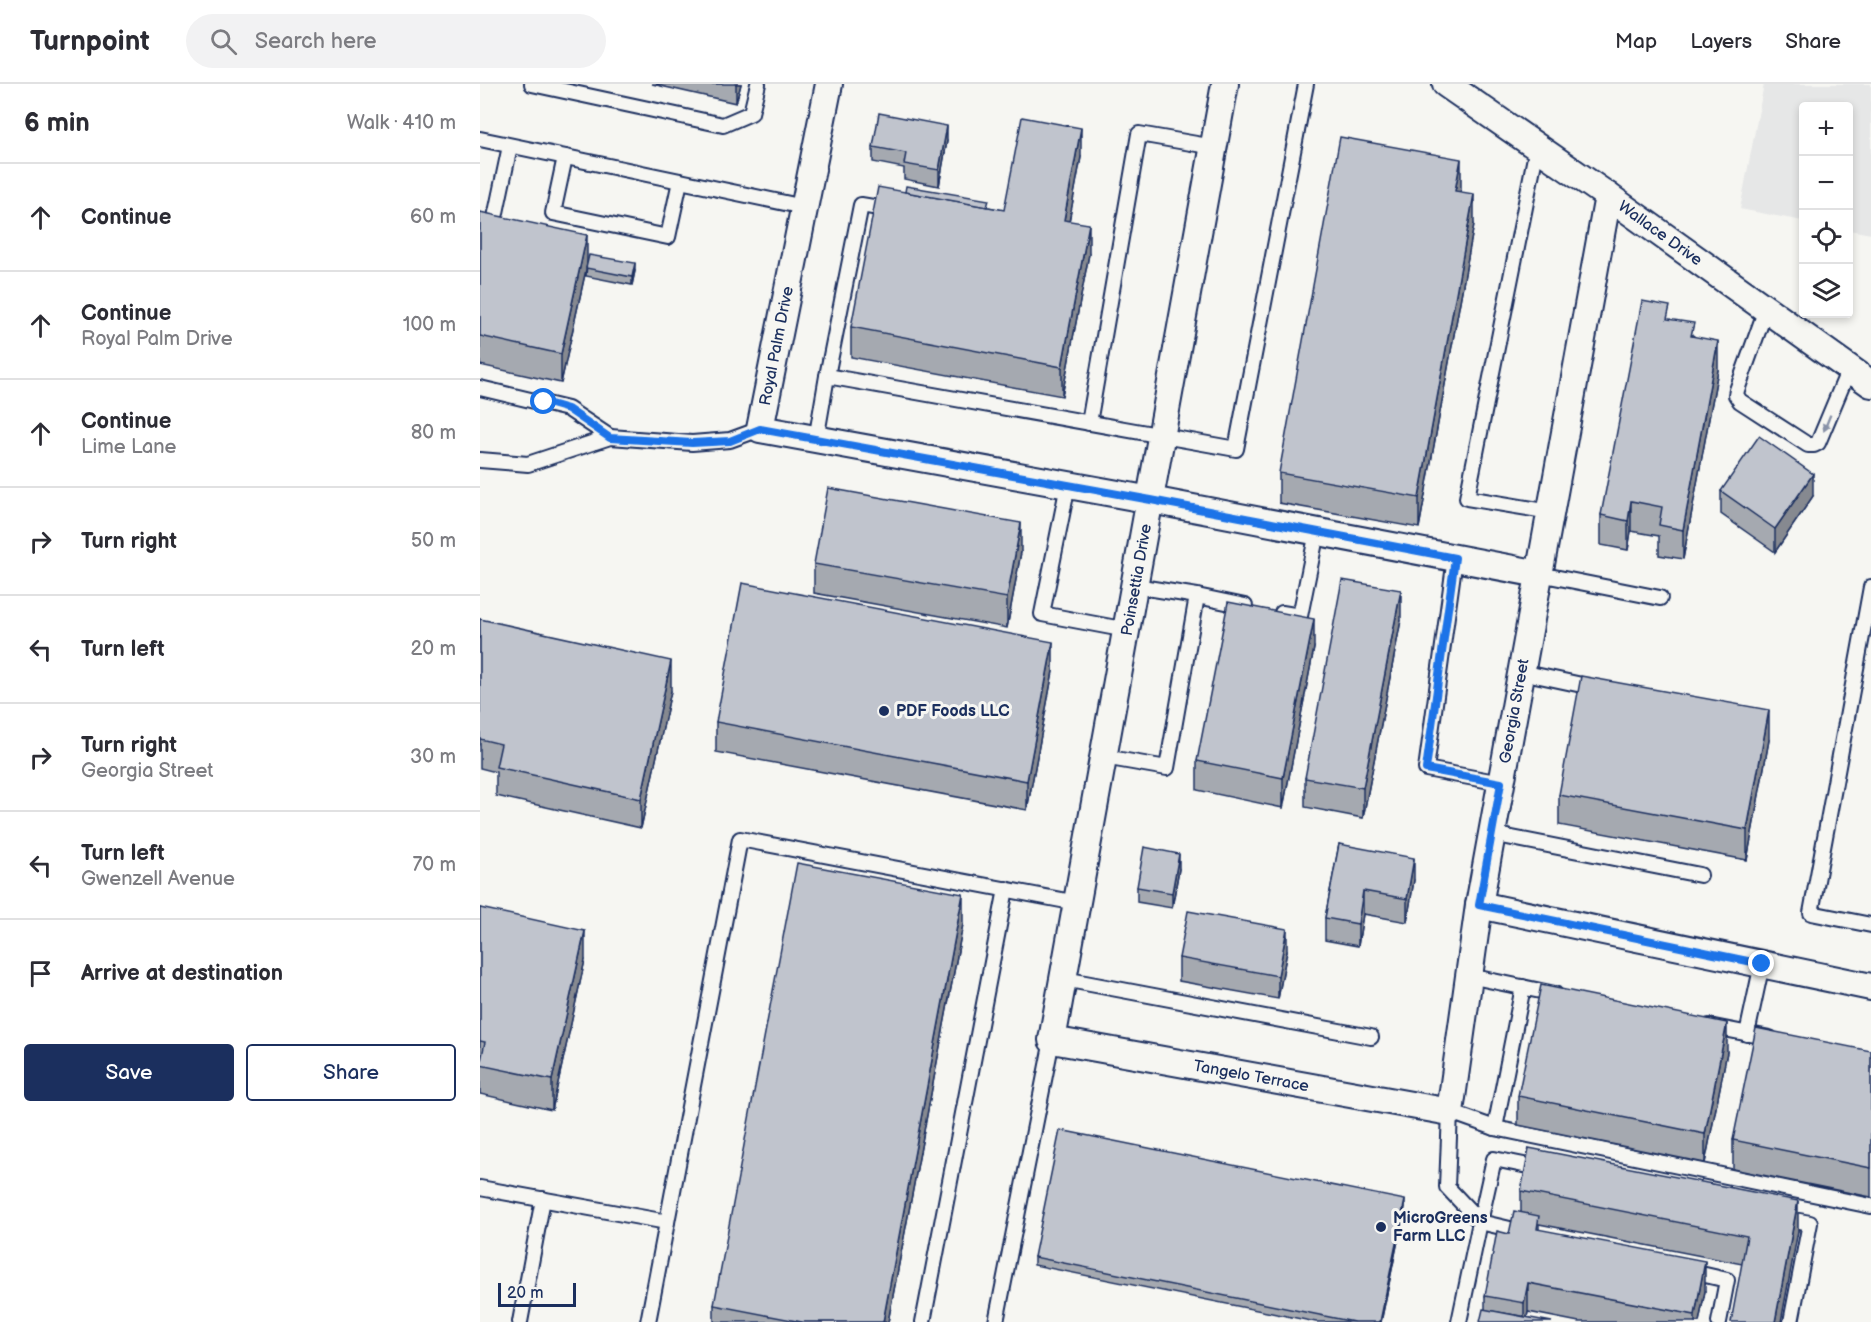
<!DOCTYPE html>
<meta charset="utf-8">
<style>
body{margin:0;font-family:"Balsamiq Sans",sans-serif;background:#f2f2f3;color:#2b2b33}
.controls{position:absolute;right:18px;top:18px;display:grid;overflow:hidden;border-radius:6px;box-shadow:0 3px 9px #0003}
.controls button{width:54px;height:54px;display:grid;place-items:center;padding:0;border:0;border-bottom:2px solid #e1e1e2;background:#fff;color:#2b2b33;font:30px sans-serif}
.scale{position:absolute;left:18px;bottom:15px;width:78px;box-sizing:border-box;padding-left:6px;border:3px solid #1b2f5e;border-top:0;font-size:16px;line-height:21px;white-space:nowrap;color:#1b2f5e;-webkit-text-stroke:4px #f6f6f2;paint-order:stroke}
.stop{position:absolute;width:18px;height:18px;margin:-14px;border:4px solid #1a73e8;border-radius:50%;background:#fff}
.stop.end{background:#1a73e8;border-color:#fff;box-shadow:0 2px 6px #0008}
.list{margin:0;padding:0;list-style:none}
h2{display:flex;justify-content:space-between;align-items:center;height:78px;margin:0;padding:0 24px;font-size:26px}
h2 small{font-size:20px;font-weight:400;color:#7c7c81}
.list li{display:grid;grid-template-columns:39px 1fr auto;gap:18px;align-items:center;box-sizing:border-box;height:108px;padding:0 24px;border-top:2px solid #e1e1e2}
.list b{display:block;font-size:22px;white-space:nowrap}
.list p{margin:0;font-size:20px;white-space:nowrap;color:#7c7c81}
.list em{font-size:20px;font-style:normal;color:#7c7c81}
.actions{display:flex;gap:12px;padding:18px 24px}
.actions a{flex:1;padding:14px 0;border:2px solid #1b2f5e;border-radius:6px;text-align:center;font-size:21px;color:#1b2f5e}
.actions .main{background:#1b2f5e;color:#fff}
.icon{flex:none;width:33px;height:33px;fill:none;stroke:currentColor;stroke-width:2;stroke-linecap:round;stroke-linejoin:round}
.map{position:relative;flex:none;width:1391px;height:1238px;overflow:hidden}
header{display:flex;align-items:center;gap:36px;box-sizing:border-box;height:84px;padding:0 30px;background:#fff;border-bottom:2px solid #e1e1e2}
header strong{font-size:28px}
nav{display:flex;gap:33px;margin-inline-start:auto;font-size:21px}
.search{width:420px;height:54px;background:#f2f2f3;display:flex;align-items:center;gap:15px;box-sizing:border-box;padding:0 21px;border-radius:33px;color:#7c7c81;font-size:22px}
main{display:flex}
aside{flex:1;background:#fff}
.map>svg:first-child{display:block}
.built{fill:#e6e7e7}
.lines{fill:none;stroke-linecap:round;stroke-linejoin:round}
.lane-casing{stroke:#1b2f5e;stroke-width:18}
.street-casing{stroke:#1b2f5e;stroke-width:30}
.lane{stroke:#f6f6f2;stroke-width:14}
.street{stroke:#f6f6f2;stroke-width:26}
.wall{fill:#a5a9b0;stroke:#1b2f5e;stroke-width:1.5}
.shaded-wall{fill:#868990;stroke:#1b2f5e;stroke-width:1.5}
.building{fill:#c0c4cd;stroke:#1b2f5e;stroke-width:1.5}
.oneway{fill:#8892a8}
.route{stroke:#1a73e8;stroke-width:8}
.poi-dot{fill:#1b2f5e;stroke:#f6f6f2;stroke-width:2}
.labels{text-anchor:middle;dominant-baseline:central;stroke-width:6;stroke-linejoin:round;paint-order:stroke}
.street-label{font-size:16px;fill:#1b2f5e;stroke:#f6f6f2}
.poi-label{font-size:16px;font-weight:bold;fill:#1b2f5e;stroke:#f6f6f2;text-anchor:start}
</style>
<header>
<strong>Turnpoint</strong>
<div class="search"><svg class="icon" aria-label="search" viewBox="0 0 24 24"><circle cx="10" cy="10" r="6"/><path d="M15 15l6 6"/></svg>Search here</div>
<nav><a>Map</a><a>Layers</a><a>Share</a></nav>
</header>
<main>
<aside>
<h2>6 min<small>Walk · 410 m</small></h2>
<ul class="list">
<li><svg class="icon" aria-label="ahead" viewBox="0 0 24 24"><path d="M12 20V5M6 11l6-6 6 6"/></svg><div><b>Continue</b></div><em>60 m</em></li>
<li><svg class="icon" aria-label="ahead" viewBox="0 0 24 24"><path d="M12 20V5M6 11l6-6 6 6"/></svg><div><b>Continue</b><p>Royal Palm Drive</p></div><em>100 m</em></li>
<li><svg class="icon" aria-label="ahead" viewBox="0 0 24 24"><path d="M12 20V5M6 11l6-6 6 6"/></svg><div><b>Continue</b><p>Lime Lane</p></div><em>80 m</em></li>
<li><svg class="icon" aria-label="right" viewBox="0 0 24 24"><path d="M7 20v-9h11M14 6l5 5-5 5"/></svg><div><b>Turn right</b></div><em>50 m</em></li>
<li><svg class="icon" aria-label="left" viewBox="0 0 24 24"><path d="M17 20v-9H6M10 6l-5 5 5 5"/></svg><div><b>Turn left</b></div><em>20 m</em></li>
<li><svg class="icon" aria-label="right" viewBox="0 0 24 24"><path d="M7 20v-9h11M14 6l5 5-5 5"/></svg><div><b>Turn right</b><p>Georgia Street</p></div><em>30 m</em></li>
<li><svg class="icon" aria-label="left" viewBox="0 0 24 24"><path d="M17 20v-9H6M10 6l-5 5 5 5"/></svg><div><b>Turn left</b><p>Gwenzell Avenue</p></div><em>70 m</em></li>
<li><svg class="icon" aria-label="arrive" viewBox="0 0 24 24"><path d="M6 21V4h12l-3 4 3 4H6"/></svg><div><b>Arrive at destination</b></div></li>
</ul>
<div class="actions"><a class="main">Save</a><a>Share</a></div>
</aside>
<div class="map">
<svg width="1391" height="1238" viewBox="0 0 1391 1238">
<rect width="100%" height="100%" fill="#f6f6f2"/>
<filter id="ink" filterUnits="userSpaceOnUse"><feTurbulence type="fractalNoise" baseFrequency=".0167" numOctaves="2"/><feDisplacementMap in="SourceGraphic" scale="12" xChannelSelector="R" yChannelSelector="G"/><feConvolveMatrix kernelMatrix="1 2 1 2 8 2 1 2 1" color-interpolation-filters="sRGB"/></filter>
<g filter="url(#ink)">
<path class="built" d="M1284 0H1391V150L1369 146 1368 22H1324L1323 137 1260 125Z"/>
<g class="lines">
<defs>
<g id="lane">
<path d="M52 0 243 41 271 29 278 0"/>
<path d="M0 55 324 123"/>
<path d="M1057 63 987 414 1071 428"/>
<path d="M85 73 73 129 188 153 200 97"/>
<path d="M13 143 30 62"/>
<path d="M1286 225 1257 306 1256 311 1260 317 1328 361H1334L1338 359 1369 285"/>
<path d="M347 292 381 121 411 126"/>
<path d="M0 304 88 325 130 353"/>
<path d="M609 339 659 50 734 63"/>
<path d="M336 356 347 292 756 365 826 0"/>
<path d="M0 376 48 380 130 353 212 359 250 356 280 345"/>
<path d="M588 401 562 530 647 546"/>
<path d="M975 474 946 685 1021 699"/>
<path d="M1059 490 1180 514"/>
<path d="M1391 503 1331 829 1391 841"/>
<path d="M717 512 765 522"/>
<path d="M802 529 820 532 837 448"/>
<path d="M1041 588 1116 604"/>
<path d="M624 673 687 684 717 512 655 502"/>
<path d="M1012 750 1220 791"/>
<path d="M989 892 1075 910"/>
<path d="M584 895 891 953"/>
<path d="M1229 942 1290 954"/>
<path d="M1267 950 1282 880"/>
<path d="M1015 1044 1043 903"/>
<path d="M0 1104 187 1138"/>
<path d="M1303 1134 1330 1139 1311 1238"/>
<path d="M1047 1149 1000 1138 1014 1075 1063 1085"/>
<path d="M1208 1187 1247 1196 1239 1238"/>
<path d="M40 1238 63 1115"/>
<path d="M168 1238 260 755 597 819"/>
<path d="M443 1238 526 805"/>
<path d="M516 1238 572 956"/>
<path d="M979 1238 1000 1138 967 1103 970 1028 1015 1044 1391 1122"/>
</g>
<g id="street">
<path d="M349 0 280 345 671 416 1059 490"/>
<path id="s1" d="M745 0 572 956 970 1028 999 821 1128 112"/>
<path id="s2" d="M966 0 1128 112 1391 300"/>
<path d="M999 821 1391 903"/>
</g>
</defs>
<use href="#lane" class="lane-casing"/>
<use href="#street" class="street-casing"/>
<use href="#lane" class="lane"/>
<use href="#street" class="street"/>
</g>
<g class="wall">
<path d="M172 0H261L256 19Z"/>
<path d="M467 57 459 102 424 95V84L393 78V63Z"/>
<path d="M601 73 589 137 609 170 582 312 371 273V243L509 123 524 126Z"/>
<path d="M981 104 980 108 994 140 939 444 799 419V389Z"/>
<path d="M0 128 107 181 155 187 152 201 106 192 107 181 81 299 0 281Z"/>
<path d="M1190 235 1214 252 1238 286 1203 475 1179 471V452L1151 447 1148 466 1121 461V431Z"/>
<path d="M1241 407 1333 412 1295 468 1241 430Z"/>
<path d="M541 468 527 544 334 509V480Z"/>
<path d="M0 535 191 607 161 744 16 712V688L0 684Z"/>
<path d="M921 536 883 734 825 723V694Z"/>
<path d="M834 564 803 724 717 706V677Z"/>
<path d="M573 587 547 726 236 668V638Z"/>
<path d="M1289 656 1267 776 1079 741V711Z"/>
<path d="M859 760 934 796 927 838 883 830 878 862 845 856V834Z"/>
<path d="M699 785 692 824 657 818V803Z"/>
<path d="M0 824 105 876 72 1026 0 1010Z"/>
<path d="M483 840 408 1238H234V1221Z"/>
<path d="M807 867 798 915 699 897V874Z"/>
<path d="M1391 967V1113L1253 1085V1056Z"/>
<path d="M1247 968 1225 1079 1038 1041V1012Z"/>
<path d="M1041 1107 1318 1147 1262 1180 1059 1140V1146L1225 1207 1219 1238H1099L1048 1228 1047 1233 1005 1226V1212L1029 1150 1041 1128Z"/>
<path d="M925 1123 901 1238H836L554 1181V1173Z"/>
</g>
<g class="shaded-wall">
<path d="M256 0H261L256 19Z"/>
<path d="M467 42V57L459 102V86Z"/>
<path d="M601 44V73L584 165V136Z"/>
<path d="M981 75V104L975 137V107Z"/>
<path d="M994 110V140L939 444V414Z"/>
<path d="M609 140V170L582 312V283Z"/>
<path d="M107 151V181L81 299V270Z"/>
<path d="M155 179V187L152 201V193Z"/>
<path d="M1238 257V286L1203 475V446Z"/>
<path d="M1333 390V412L1295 468V445Z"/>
<path d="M1151 417V447L1148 466V437Z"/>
<path d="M541 439V468L527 544V514Z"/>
<path d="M921 506V536L883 734V704Z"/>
<path d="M834 535V564L803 724V694Z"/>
<path d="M573 558V587L547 726V697Z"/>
<path d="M191 577V607L161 744V715Z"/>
<path d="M1289 626V656L1267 776V746Z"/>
<path d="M699 770V785L692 824V809Z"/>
<path d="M934 774V796L927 838V815Z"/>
<path d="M883 807V830L878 862V840Z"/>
<path d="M483 810V840L408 1238H403Z"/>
<path d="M807 845V867L798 915V892Z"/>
<path d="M105 847V876L72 1026V996Z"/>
<path d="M1247 939V968L1225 1079V1050Z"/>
<path d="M925 1116V1123L901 1238H900Z"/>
<path d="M1318 1117V1147L1301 1238H1295Z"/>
<path d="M1225 1177V1207L1219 1238H1215V1231Z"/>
<path d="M1048 1199V1228L1046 1238H1044V1219Z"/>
</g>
<g class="building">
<path d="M399 29 467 42 459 86 424 80 426 69 393 63Z"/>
<path d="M542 33 601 44 584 136 609 140 582 283 371 243 398 103 524 126Z"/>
<path d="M860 53 981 75 975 107 994 110 939 414 799 389Z"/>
<path d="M426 102 509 116 507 123 425 108Z"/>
<path d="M0 128 107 151 81 270 0 252Z"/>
<path d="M109 171 155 179 152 193 106 184Z"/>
<path d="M1162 217 1190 222 1187 235 1214 239 1211 252 1238 257 1203 446 1179 441 1182 423 1151 417 1148 437 1121 431Z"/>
<path d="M1279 352 1333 390 1295 445 1241 407Z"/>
<path d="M348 404 541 439 527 514 334 480Z"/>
<path d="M862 496 921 506 883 704 825 694Z"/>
<path d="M262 499 573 558 547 697 236 638Z"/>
<path d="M748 518 834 535 803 694 717 677Z"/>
<path d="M0 535 191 577 161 715 16 683 21 660 0 655Z"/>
<path d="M1101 592 1289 626 1267 746 1079 711Z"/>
<path d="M859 760 934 774 927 815 883 807 878 840 845 834Z"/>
<path d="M664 763 699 770 692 809 657 803Z"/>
<path d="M317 779 483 810 403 1238H322L234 1221Z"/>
<path d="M0 824 105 847 72 996 0 981 5 958 0 957Z"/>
<path d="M708 827 807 845 798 892 699 874Z"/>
<path d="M1061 901 1247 939 1225 1050 1038 1012Z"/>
<path d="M1276 944 1391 967V1084L1253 1056Z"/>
<path d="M580 1046 925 1116 900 1238H874L554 1173Z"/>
<path d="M1049 1064 1318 1117 1295 1238H1251L1267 1152 1041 1107Z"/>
<path d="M1034 1127 1059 1132 1057 1145 1225 1177 1215 1231 1048 1199 1044 1219 1005 1212 1017 1147 1029 1150Z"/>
<path d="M1003 1225 1072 1238H1000Z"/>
</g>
<defs><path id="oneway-solid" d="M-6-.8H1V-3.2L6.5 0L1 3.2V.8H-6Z" transform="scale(1.5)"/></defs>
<use class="oneway" href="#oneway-solid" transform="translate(1347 339) rotate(112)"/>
</g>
<g class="lines" filter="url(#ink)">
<path class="route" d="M64 318 88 325 130 354 212 359 250 357 280 345 671 416 975 474 946 685 1021 699 999 821 1282 880"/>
</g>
<g class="poi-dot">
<circle cx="404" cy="627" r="6"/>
<circle cx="901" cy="1143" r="6"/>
</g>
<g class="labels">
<g class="street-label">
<text stroke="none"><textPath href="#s2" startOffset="261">Wallace Drive</textPath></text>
<text transform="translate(297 262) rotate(-79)">Royal Palm Drive</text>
<text transform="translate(657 496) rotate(-80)">Poinsettia Drive</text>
<text stroke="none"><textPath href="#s1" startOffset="1782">Georgia Street</textPath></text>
<text stroke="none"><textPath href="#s1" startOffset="1174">Tangelo Terrace</textPath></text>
</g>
<g class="poi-label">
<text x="416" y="627">PDF Foods LLC</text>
<text x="913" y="1134">MicroGreens<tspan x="913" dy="18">Farm LLC</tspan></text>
</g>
</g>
</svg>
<div class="controls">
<button>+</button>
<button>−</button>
<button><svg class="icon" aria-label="locate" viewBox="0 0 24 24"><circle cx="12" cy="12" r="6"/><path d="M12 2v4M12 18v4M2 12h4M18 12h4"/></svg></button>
<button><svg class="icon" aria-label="layers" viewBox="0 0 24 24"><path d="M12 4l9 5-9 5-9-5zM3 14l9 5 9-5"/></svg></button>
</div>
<div class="scale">20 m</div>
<div class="stop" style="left:64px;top:318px"></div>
<div class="stop end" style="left:1282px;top:880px"></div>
</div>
</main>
